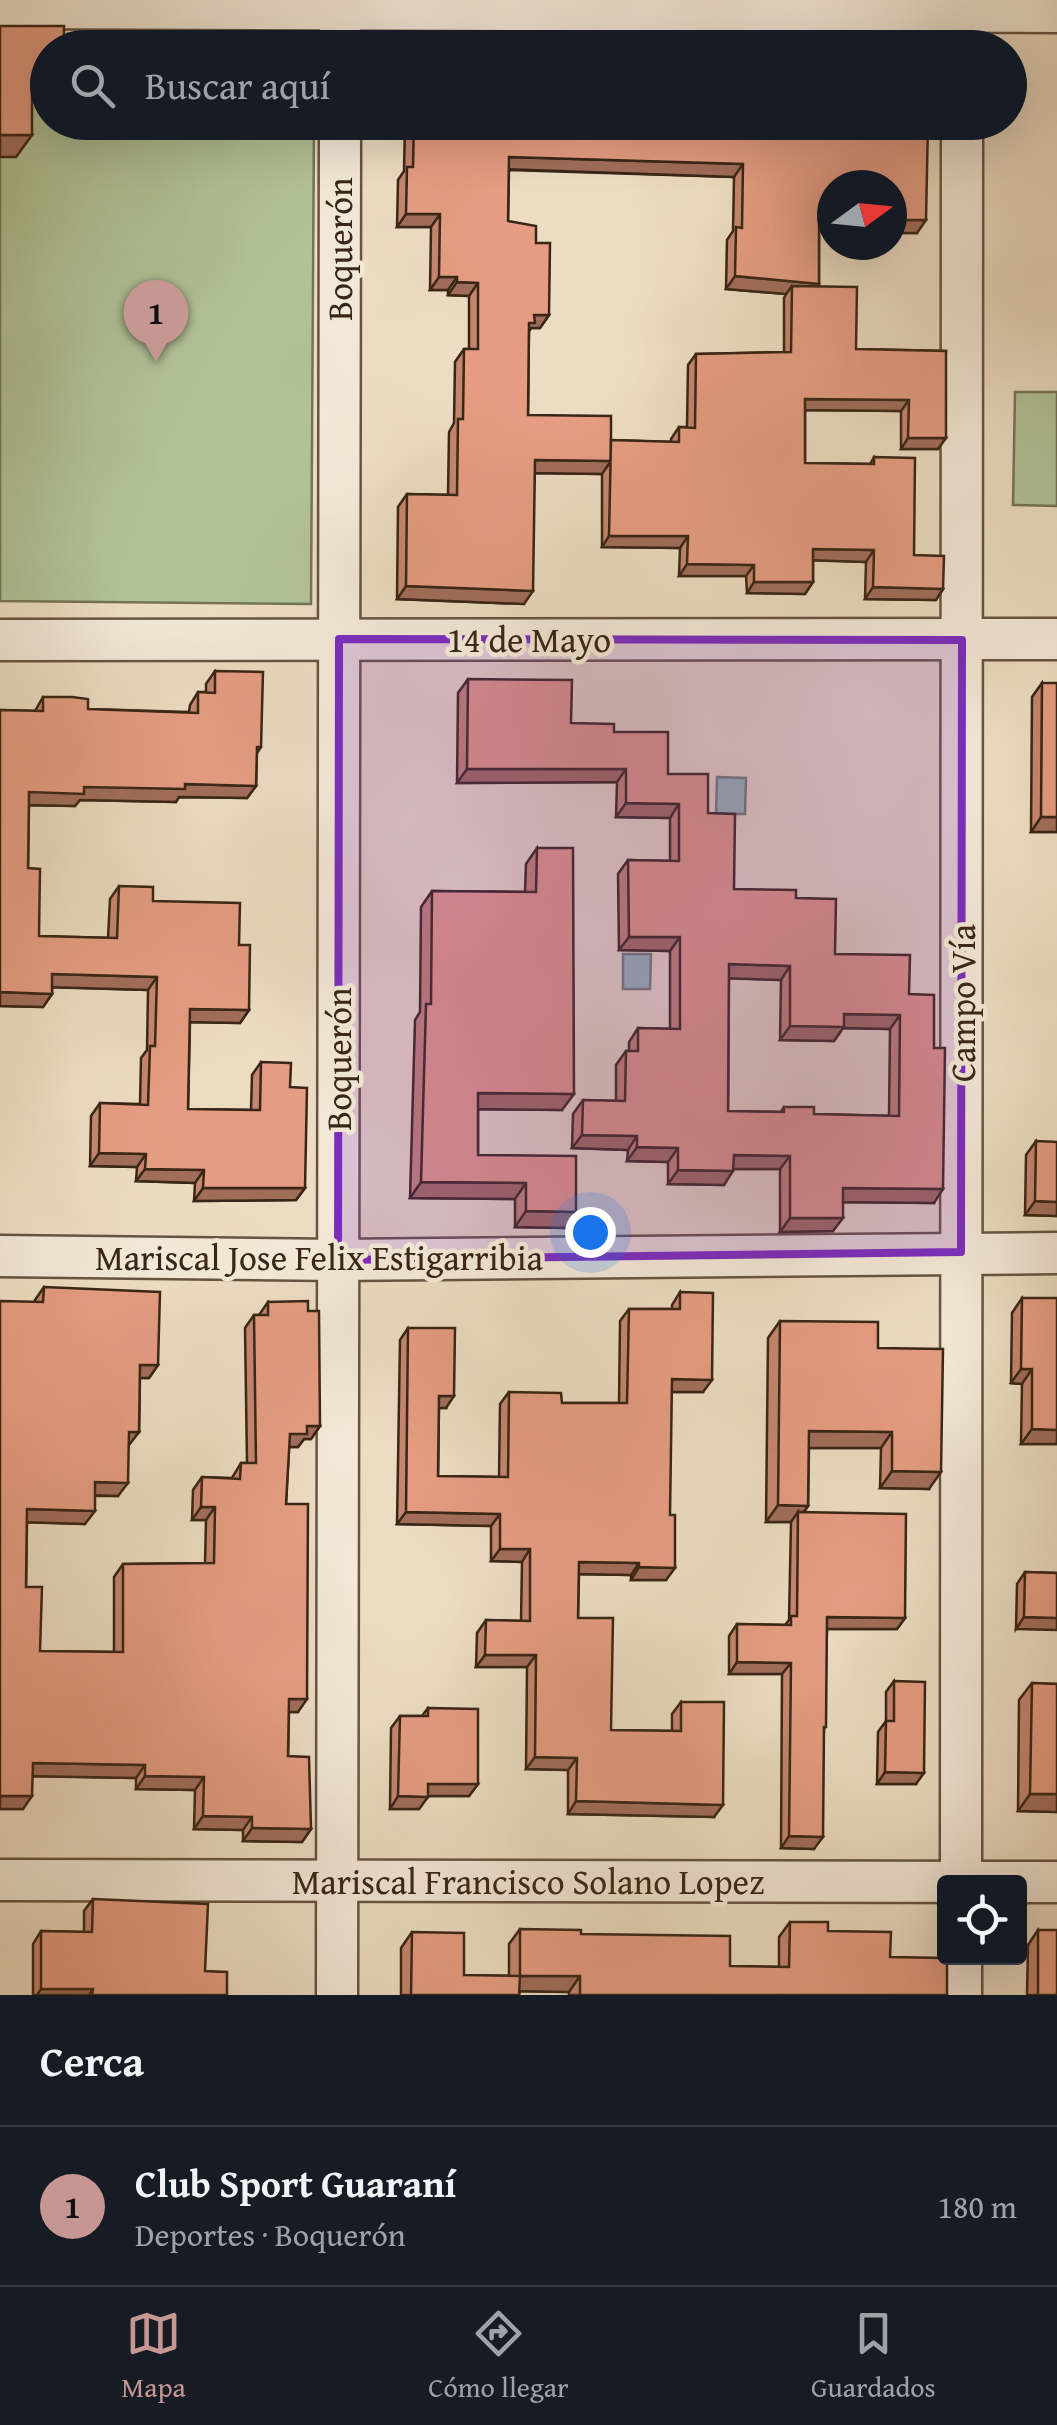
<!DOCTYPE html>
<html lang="es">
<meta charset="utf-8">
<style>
body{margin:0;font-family:"Gentium Book Plus",serif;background:#20242c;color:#f1f3f6}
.controls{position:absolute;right:30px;bottom:30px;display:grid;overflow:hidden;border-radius:10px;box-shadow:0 10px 40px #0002}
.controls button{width:90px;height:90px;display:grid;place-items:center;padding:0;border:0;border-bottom:2px solid #363941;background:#171b24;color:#f1f3f6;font:50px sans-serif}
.compass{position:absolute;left:817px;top:170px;width:90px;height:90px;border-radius:50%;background:#171b24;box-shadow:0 10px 40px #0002;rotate:75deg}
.you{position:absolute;left:590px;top:1232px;width:35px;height:35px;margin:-25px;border:8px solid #fff;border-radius:50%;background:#1a73e8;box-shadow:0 0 0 15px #1a73e833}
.badge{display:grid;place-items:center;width:65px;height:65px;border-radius:50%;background:#c59692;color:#111;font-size:32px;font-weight:700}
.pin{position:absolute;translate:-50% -82px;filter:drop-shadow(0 2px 5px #0008)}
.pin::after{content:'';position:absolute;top:52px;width:35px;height:30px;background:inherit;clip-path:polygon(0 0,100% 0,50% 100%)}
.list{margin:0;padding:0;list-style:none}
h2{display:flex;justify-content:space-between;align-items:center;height:130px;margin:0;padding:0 40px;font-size:42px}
h2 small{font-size:32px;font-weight:400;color:#9ea1a6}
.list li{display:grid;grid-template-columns:65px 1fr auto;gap:30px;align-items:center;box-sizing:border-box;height:160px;padding:0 40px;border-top:2px solid #363941}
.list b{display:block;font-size:38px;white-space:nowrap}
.list p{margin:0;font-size:32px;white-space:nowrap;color:#9ea1a6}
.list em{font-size:32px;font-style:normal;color:#9ea1a6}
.icon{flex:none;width:55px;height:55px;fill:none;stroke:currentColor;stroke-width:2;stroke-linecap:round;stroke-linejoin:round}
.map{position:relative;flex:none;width:1057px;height:1995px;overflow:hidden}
.search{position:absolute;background:#171b24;box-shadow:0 10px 40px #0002;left:30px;right:30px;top:30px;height:110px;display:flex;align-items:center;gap:25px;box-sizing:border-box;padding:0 35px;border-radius:55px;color:#9ea1a6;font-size:38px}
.sheet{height:290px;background:#171b24}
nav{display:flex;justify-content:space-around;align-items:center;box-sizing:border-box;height:140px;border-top:2px solid #363941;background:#171b24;font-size:28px;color:#9ea1a6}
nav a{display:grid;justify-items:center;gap:5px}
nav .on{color:#c59692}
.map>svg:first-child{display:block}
.green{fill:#b1c298;stroke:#757457;stroke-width:2.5}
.water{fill:#99bbb6;stroke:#737f76;stroke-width:2.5}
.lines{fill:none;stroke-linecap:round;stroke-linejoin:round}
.minor-casing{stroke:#665441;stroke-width:45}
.minor{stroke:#f3e8d7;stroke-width:40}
.wall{fill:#c58670;stroke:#392616;stroke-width:2.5;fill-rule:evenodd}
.shaded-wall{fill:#a06d5b;stroke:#392616;stroke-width:2.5}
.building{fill:#e59c82;stroke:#392616;stroke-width:2.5;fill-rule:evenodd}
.marked{fill:#7b2cbf;fill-opacity:0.2;stroke:#7b2cbf;stroke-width:8;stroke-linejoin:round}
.labels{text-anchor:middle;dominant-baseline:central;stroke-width:9;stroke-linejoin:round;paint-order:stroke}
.street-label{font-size:35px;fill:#392616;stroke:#f3e8d7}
</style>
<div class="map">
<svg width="1057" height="1995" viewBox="0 0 1057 1995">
<rect width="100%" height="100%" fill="#ecdcc2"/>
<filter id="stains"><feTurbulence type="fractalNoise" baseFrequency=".002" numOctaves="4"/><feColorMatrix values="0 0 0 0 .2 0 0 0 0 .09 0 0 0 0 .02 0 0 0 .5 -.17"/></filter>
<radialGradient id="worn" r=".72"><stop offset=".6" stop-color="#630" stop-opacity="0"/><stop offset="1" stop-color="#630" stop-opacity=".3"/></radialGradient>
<g class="green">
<path d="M0 43 315 45 48 48V122L314 123 311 604 0 601Z"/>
<path d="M1015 392H1057V506L1013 505Z"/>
</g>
<g class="water">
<path d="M717 777 746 778 745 814H716Z"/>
<path d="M623 954H651L650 989H623Z"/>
</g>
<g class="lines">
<defs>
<g id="minor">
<path d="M0 8 1057 12"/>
<path d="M340 48V0"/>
<path d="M962 48V0"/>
<path d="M0 640 1057 639"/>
<path d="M0 1256 338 1260 1057 1253"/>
<path d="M0 1880 1057 1882"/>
<path d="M961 1882 962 122"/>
<path d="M337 1995 340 122"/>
<path d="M961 1995V1958"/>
</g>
</defs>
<use href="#minor" class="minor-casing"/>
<use href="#minor" class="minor"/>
</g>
<g class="wall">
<path d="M405 122H928L917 233H892V185L819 232V284L816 287 856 349 946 351 938 449H901V411L805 410V463L870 464 874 457 914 555 943 589 936 600 865 599 866 562 813 560V582L805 594 747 593 746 576H679L680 548 602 547V474L535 473 524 604 397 599 398 507 407 494 448 495 449 432 454 423 455 362 464 349H469V296L448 295V290H430L431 227H397L398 180 404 171ZM509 170 734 177 733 231 727 240 726 289 786 294 784 298V352L696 354 688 365 687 427H679L671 439V442L611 440 528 415 529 331 531 328H540L549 315 536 243 508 221Z"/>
<path d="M215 671 261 747 257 753 256 786 247 798 179 797 176 802 80 800 75 806 29 805 28 868 39 936 108 938 110 899 119 886 153 901 239 945 249 1010 240 1023 190 1022 188 1109 251 1110 252 1075 261 1062 290 1087 305 1188 296 1200 194 1201 195 1183 136 1181 137 1167 90 1166 91 1116 100 1103 140 1104 141 1058 147 1050 148 990 52 987V994L43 1007 0 1006V710L35 711 43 697 88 709 189 712 190 705 198 692H206V684Z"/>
<path d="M468 679 571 723 614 732 668 774 708 813 734 889 796 898 835 954 909 994 934 1203 843 1202 833 1231 780 1232V1169H733L724 1185 668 1184V1162L627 1161 628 1150 572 1148 573 1114 583 1100 616 1101V1065L626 1051H629V1042L638 1028 670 1029V951L619 950 618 874 628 860 670 861V818L616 817 617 782 457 783 458 693ZM729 978 781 980 780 1040 834 1041 843 1028 890 1029 889 1116 814 1114 784 1107 781 1112 728 1111Z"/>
<path d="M1042 683 1057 832H1031L1032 697Z"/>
<path d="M537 848 562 1110 478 1109V1155L576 1212 565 1228 515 1227V1199L410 1198 415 1020 420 1012 421 907 432 891 525 892 526 864Z"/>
<path d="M1036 1141 1057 1216 1025 1215 1026 1155Z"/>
<path d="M44 1287 158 1365 149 1378H140L139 1432 128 1445 118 1496H95L85 1524 27 1522 26 1587 40 1651 114 1652V1577L123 1564 205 1563 206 1520H192L193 1490 202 1477 232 1478 241 1463H247L245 1328 254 1315H259L268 1302 320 1426 311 1439H304L298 1447H289L286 1504 298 1712H289L288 1756 311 1829 302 1842 243 1841V1830L194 1829 195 1790 136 1789V1778L32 1776 23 1809H0L35 1300Z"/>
<path d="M680 1292 703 1392H671L666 1580H631V1575L579 1574 578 1618 611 1730 672 1731V1714L681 1702 714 1817 568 1814V1770L526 1769 527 1667H476L477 1633 486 1620 521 1621 522 1562 491 1561V1526L397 1524 400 1340 408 1328 446 1408H439L438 1476 499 1477 500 1404 509 1392 562 1403H619L620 1321 629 1309H672V1305Z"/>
<path d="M1022 1298 1057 1444H1021L1022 1384 1011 1383 1012 1313Z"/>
<path d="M780 1321 878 1348 929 1489 880 1488 881 1448H809L808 1506 804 1512 905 1618 897 1629H827L824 1731 814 1849 781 1848 782 1674H729V1636L737 1624 785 1625 789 1620 791 1522H766L768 1338Z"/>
<path d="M1025 1572 1057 1573 1016 1629 1017 1584Z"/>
<path d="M894 1681 916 1784H877L878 1732 886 1721V1692Z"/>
<path d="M1032 1683 1057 1684V1812L1018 1811 1019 1700Z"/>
<path d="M428 1708 478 1784 469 1796H428L419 1809H390L391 1728 400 1716H422Z"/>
<path d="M93 1899 205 1971 227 1995H33V1944L41 1931 84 1932V1911Z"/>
<path d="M790 1922 828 1931 890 1957 947 1995H569V1992L520 1991 519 1995H401V1948L412 1932 464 1975 509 1976V1944L520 1929 581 1934 730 1966 779 1967V1937Z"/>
<path d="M1038 1930 1057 1995H1027L1028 1945Z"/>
</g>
<g class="shaded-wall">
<path d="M32 78H48V101H17Z"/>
<path d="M0 135H32L16 157H0Z"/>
<path d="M509 157 743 164 734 177 500 169Z"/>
<path d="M406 214H440L431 227H397Z"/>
<path d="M819 219H832V232L810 231Z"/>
<path d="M892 220H926L917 233H892Z"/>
<path d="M735 276 819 284 810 297 792 286 786 294 726 289Z"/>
<path d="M439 277H457L448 290H430Z"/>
<path d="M457 282 478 283 469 296 448 295Z"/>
<path d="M534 315H549L540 328H531L526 336 520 335Z"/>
<path d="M805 399 909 400 901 411 798 410Z"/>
<path d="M908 438H946L938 449H901Z"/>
<path d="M535 460 611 461 602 474 526 473Z"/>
<path d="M609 536H688L680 548 602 547Z"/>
<path d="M813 549 874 550 866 562 805 560Z"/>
<path d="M687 564 754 565 746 576H679Z"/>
<path d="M754 582H813L805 594 747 593Z"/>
<path d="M406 586 533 591 524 604 397 599Z"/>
<path d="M873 587 943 589 936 600 865 599Z"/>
<path d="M467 769H626L617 782 457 783Z"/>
<path d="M185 784 256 786 247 798 179 797 176 802 80 800 75 806 20 805 29 792 84 787Z"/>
<path d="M626 803 679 804 670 818 616 817Z"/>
<path d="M1041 817H1057V832H1031Z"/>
<path d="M629 937H680L670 951 619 950Z"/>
<path d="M729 964 790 966 781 980 719 978Z"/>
<path d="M52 974 157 977 148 990 43 987Z"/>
<path d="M0 992 52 994 43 1007 0 1006Z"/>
<path d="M190 1009 249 1010 240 1023 182 1022Z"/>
<path d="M844 1014 900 1015 890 1029 843 1028 834 1041 780 1040 790 1026Z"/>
<path d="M478 1093 574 1094 562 1110 467 1109Z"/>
<path d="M582 1135 637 1136 628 1150 572 1148Z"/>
<path d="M637 1147 678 1148 668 1162 627 1161Z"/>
<path d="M99 1153 146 1154 137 1167 90 1166Z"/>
<path d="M734 1155 790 1156 780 1169H724Z"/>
<path d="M145 1169 204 1170 195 1183 136 1181Z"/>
<path d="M678 1170 733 1171 724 1185 668 1184Z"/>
<path d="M421 1182 526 1183 515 1199 410 1198Z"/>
<path d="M203 1188H305L296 1200 194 1201Z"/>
<path d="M843 1188 943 1189 934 1203 834 1202Z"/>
<path d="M1035 1201 1057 1202V1216L1025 1215Z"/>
<path d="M526 1211 576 1212 565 1228 515 1227Z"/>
<path d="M790 1218H843L833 1231 780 1232Z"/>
<path d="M140 1365H158L149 1378H131Z"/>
<path d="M1021 1369H1032L1022 1384 1011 1383Z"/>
<path d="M672 1379 712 1380 703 1392H663Z"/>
<path d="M439 1396H454L446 1408H430Z"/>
<path d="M307 1426H320L311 1439H304L298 1447H281L290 1434Z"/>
<path d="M1032 1429 1057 1430V1444H1021Z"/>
<path d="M809 1431 892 1432 881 1448H798Z"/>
<path d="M129 1432H139L129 1445H120Z"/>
<path d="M892 1471 941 1472 929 1489 880 1488Z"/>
<path d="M95 1482 128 1483 118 1496 86 1495Z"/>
<path d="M778 1505 808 1506 798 1520V1512L791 1522H766Z"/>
<path d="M201 1507H215L206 1520H192Z"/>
<path d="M27 1509 95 1511 85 1524 18 1522Z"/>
<path d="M406 1512 500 1514 491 1526 397 1524Z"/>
<path d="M500 1549H530L522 1562 491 1561Z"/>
<path d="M579 1562 639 1563 631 1575 571 1574Z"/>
<path d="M639 1567 675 1568 666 1580H631Z"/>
<path d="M827 1617 905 1618 897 1629H819Z"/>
<path d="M1024 1617 1057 1618V1630L1016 1629Z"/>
<path d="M485 1655H536L527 1667H476Z"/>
<path d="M737 1662 791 1663 782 1674H729Z"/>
<path d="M289 1699H307L298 1712H280Z"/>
<path d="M535 1757 577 1758 568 1770 526 1769Z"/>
<path d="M33 1763 145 1765 136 1778 23 1776Z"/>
<path d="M885 1772 924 1773 916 1784H877Z"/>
<path d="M145 1776 204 1777 195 1790 136 1789Z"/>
<path d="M428 1784H478L469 1796H419Z"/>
<path d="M1030 1794H1057V1812L1018 1811Z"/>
<path d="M0 1796H32L23 1809H0Z"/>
<path d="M398 1796 428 1797 419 1809H390Z"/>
<path d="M576 1801 723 1805 714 1817 568 1814Z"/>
<path d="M203 1816 252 1817 243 1830 194 1829Z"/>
<path d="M252 1828 311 1829 302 1842 243 1841Z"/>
<path d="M789 1836 823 1837 814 1849 781 1848Z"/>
<path d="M520 1976H580L569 1992 509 1991Z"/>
<path d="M41 1989H93L89 1995H37Z"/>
</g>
<g class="building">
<path d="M0 26H64V48H48V78H32V135H0Z"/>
<path d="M550 46 599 47V48H550Z"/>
<path d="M414 122H928L926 220H892V185H832V219H819V284L735 276 736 227 742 228 743 164 509 157 508 221 536 226V243H550L549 315H534L535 323H529L528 415 611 416V461L535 460 533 591 406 586 407 494 457 495 458 419H463L464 349H478V283L457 282V277H439L440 214H406L407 167H413Z"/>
<path d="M792 286 857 287 856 349 946 351V438H908L909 400 805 399V463L874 464V457L915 458 914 555 944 556 943 589 873 587 874 550 813 549V582H754V565L687 564 688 536H609L611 440 679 442V427L695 428 696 354 791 352Z"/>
<path d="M215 671 263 672 261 747H257L256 786 185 784V789L84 787V794L29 792 28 868 40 869 39 936 117 938 119 886 153 887V901L240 903 239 945H250L249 1010 190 1009 188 1109 260 1110 261 1062 291 1063 290 1087 307 1088 305 1188H203L204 1170 145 1169 146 1154 99 1153 100 1103 148 1105 150 1046H155L157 977 52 974V994L0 992V710L43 711V697H72L88 699V709L198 713V692L215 693Z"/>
<path d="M468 679 572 680 571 723 614 724V732H668V774H708V813L735 814 734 889 796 890V898L836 899 835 954 910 955 909 994 934 995V1048H945L943 1189 843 1188V1218H790V1156L734 1155 733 1171 678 1170V1148L637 1147V1136L582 1135 583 1100 625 1101 626 1051H638V1028L680 1029V937H629L628 860 679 861V804L626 803V769H467ZM729 964 790 966V1026L844 1027V1014L900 1015 899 1116 814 1114V1107H784V1112L728 1111Z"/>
<path d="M1042 683H1057V817H1041Z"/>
<path d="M537 848H573L574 1094 478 1093V1155L576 1156V1212L526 1211V1183L421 1182 426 1004H431L432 891 536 892Z"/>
<path d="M1036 1141 1057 1142V1202L1035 1201Z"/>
<path d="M44 1287 160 1292 158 1365H140L139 1432H129L128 1483 95 1482V1511L27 1509 26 1587H42L40 1651 123 1652V1564L214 1563 215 1507H201L202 1477 240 1479 241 1463H256L254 1315H268V1302L308 1301V1311H319L320 1426H307V1434H290L286 1504H308L307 1699H289L288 1756 309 1757 311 1829 252 1828V1817L203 1816 204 1777 145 1776V1765L33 1763 32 1796H0V1301L43 1302Z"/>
<path d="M680 1292 713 1293 712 1380 672 1379 670 1515H675V1568L639 1567V1563L579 1562 578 1618H613L611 1730 681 1731V1702H724L723 1805 576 1801 577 1758 535 1757 536 1655H485L486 1620 530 1621V1549H500V1514L406 1512 408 1328H455L454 1396H439L438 1476 508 1477 509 1392 561 1393 562 1403H627L629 1309H680Z"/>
<path d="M1022 1298H1057V1430L1032 1429V1369H1021Z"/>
<path d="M780 1321 878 1322V1348L943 1349 941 1472 892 1471V1432L809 1431 808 1506 778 1505Z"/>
<path d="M798 1512 906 1514 905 1618 827 1617 826 1727H824L823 1837 789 1836 791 1663 737 1662V1624L791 1625V1616H797Z"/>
<path d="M1025 1572 1057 1573V1618L1024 1617Z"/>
<path d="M894 1681 925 1682 924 1773 885 1772 886 1721H894Z"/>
<path d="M1032 1683 1057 1684V1794H1030Z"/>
<path d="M428 1708 478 1709V1784H428V1797L398 1796 400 1716H428Z"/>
<path d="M93 1899 208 1904 205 1971 227 1972V1995H92L93 1989H41V1931L92 1932Z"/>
<path d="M790 1922H828V1931L891 1932 890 1957 947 1958V1995H580V1976H520V1929L581 1930V1934L730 1936V1966L789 1967Z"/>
<rect x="1038" y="1930" width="19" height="65"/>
<path d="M412 1932 464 1933V1975L520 1976 519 1995H411Z"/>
</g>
<path class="marked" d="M339 639 962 640 961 1252 338 1260Z"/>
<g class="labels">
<g class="street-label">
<text transform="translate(339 249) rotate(-90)">Boquerón</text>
<text x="529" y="639">14 de Mayo</text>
<text transform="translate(962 1003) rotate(-90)">Campo Vía</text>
<text transform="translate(338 1059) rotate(-90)">Boquerón</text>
<text x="319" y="1257">Mariscal Jose Felix Estigarribia</text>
<text x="528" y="1881">Mariscal Francisco Solano Lopez</text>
</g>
</g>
<rect width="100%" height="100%" filter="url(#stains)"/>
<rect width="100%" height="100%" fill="url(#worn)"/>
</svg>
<div class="controls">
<button><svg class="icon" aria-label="locate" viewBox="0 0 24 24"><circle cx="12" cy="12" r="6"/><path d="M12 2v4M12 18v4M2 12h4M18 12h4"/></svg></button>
</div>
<svg class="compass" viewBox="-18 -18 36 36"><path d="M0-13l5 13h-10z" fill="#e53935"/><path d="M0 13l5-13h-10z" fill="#9ea1a6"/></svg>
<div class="you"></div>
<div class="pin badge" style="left:156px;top:362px">1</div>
<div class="search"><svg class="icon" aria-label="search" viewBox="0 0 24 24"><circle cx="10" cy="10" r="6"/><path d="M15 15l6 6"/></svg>Buscar aquí</div>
</div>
<section class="sheet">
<h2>Cerca<small></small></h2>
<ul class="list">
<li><span class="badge">1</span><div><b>Club Sport Guaraní</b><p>Deportes · Boquerón</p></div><em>180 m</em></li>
</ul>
</section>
<nav>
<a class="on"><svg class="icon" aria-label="map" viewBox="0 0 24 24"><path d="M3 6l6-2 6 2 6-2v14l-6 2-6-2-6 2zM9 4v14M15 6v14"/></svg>Mapa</a>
<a><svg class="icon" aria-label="directions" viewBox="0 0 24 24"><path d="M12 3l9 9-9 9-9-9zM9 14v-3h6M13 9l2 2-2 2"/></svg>Cómo llegar</a>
<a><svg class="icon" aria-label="saved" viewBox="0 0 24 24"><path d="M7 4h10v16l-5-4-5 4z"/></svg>Guardados</a>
</nav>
